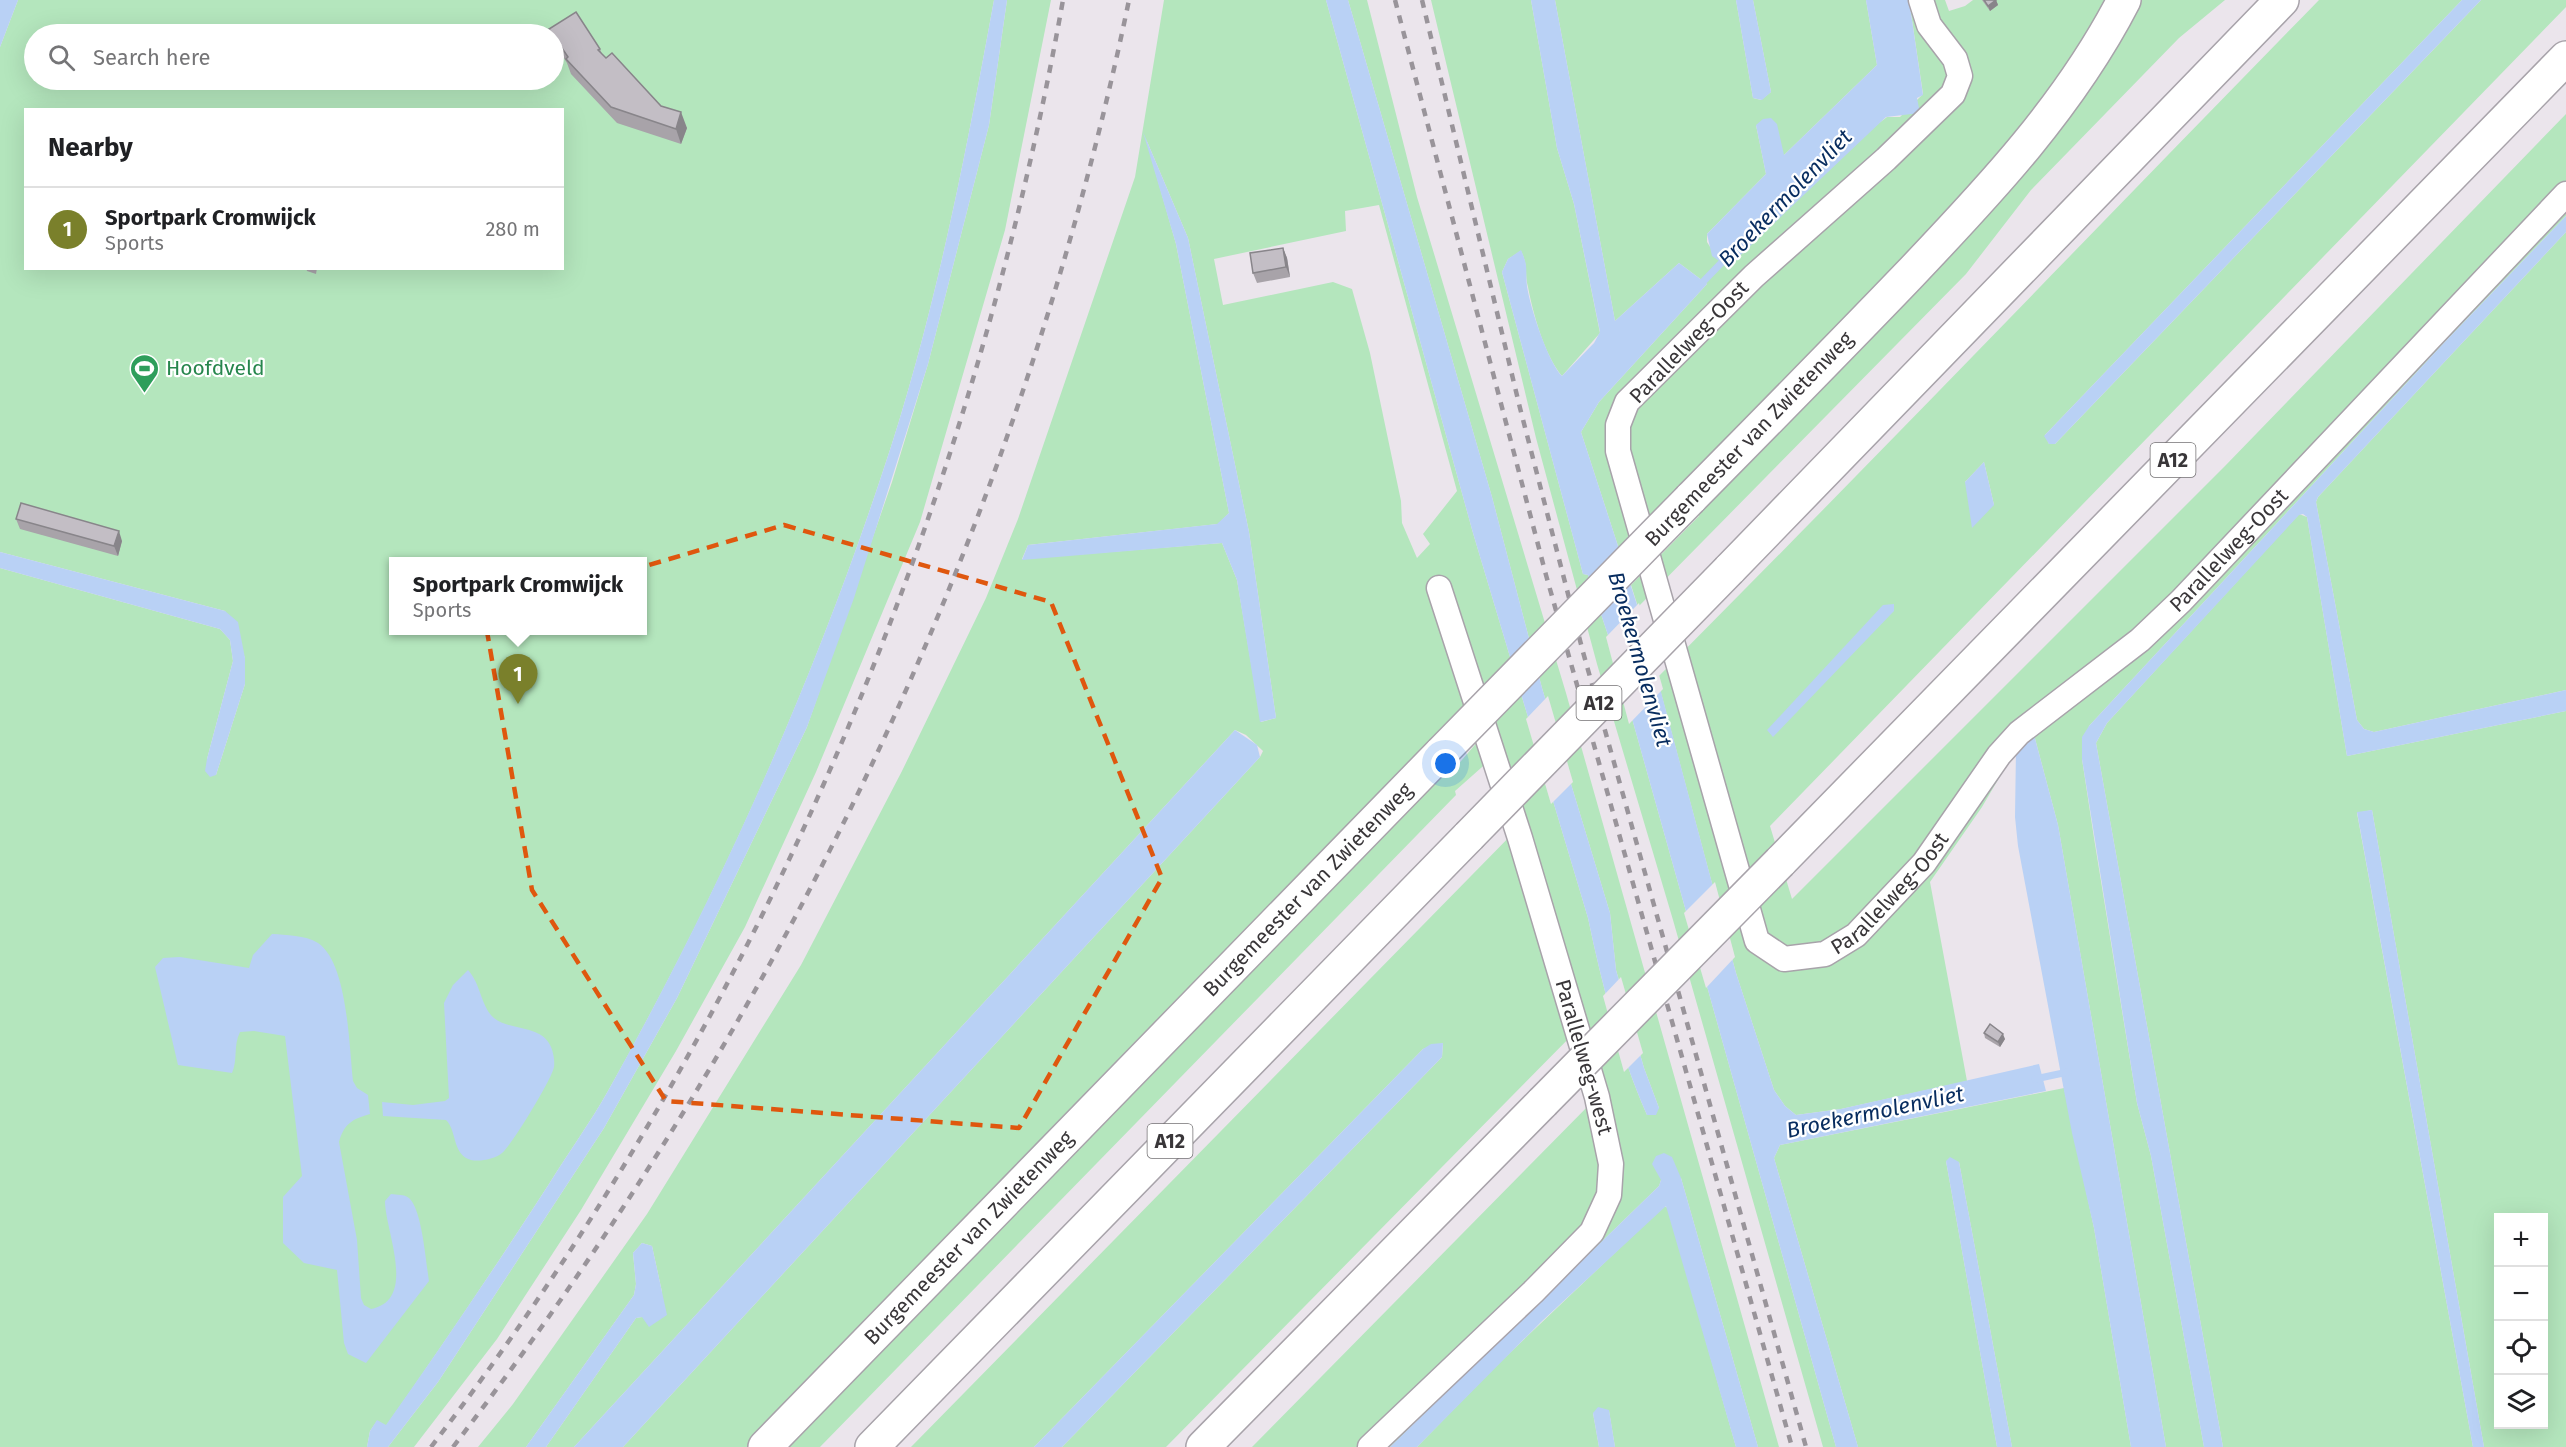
<!DOCTYPE html>
<meta charset="utf-8">
<style>
body{margin:0;font-family:"Fira Sans",sans-serif;background:#f6f6f6;color:#202124}
.controls{position:absolute;right:18px;bottom:18px;display:grid;overflow:hidden;border-radius:0px;box-shadow:0 6px 24px #0002}
.controls button{width:54px;height:54px;display:grid;place-items:center;padding:0;border:0;border-bottom:2px solid #e0e0e0;background:#fff;color:#202124;font:30px sans-serif}
.you{position:absolute;left:1446px;top:764px;width:21px;height:21px;margin:-15px;border:4px solid #fff;border-radius:50%;background:#1a73e8;box-shadow:0 0 0 9px #1a73e833}
.badge{display:grid;place-items:center;width:39px;height:39px;border-radius:50%;background:#7a802b;color:#fff;font-size:20px;font-weight:700}
.pin{position:absolute;translate:-50% -50px;filter:drop-shadow(0 2px 3px #0008)}
.pin::after{content:'';position:absolute;top:32px;width:21px;height:18px;background:inherit;clip-path:polygon(0 0,100% 0,50% 100%)}
.popup{position:absolute;left:389px;top:557px;width:258px;height:78px;box-sizing:border-box;display:grid;place-content:center;border-radius:0px;background:#fff;filter:drop-shadow(0 2px 4px #0005);font-size:20px;white-space:nowrap;color:#757577}
.popup b{font-size:22px;color:#202124}
.popup::after{content:'';position:absolute;left:50%;top:100%;margin-left:-12px;border:12px solid transparent;border-top-color:#fff}
.list{margin:0;padding:0;list-style:none}
h2{display:flex;justify-content:space-between;align-items:center;height:78px;margin:0;padding:0 24px;font-size:26px}
h2 small{font-size:20px;font-weight:400;color:#757577}
.list li{display:grid;grid-template-columns:39px 1fr auto;gap:18px;align-items:center;box-sizing:border-box;height:84px;padding:0 24px;border-top:2px solid #e0e0e0}
.list b{display:block;font-size:22px;white-space:nowrap}
.list p{margin:0;font-size:20px;white-space:nowrap;color:#757577}
.list em{font-size:20px;font-style:normal;color:#757577}
.icon{flex:none;width:33px;height:33px;fill:none;stroke:currentColor;stroke-width:2;stroke-linecap:round;stroke-linejoin:round}
.map{position:relative;flex:none;width:2566px;height:1447px;overflow:hidden}
.search{position:absolute;background:#fff;box-shadow:0 6px 24px #0002;left:24px;top:24px;width:540px;height:66px;display:flex;align-items:center;gap:15px;box-sizing:border-box;padding:0 21px;border-radius:33px;color:#757577;font-size:22px}
.panel{position:absolute;background:#fff;box-shadow:0 6px 24px #0002;left:24px;top:108px;width:540px;height:162px;border-radius:0px}
.map>svg:first-child{display:block}
.green{fill:#b4e6bd;fill-rule:evenodd}
.water{fill:#b9d1f5}
.pier{fill:#ebe5ec}
.lines{fill:none;stroke-linecap:round;stroke-linejoin:round}
.stream{stroke:#b9d1f5;stroke-width:7}
.street-casing{stroke:#a8a3aa;stroke-width:27}
.secondary-casing{stroke:#a8a3aa;stroke-width:36}
.highway-casing{stroke:#a8a3aa;stroke-width:36}
.street{stroke:#fff;stroke-width:24}
.secondary{stroke:#fff;stroke-width:33}
.highway{stroke:#fff;stroke-width:33}
.rail{stroke:#99949a;stroke-width:4.5;stroke-dasharray:8 8;stroke-linecap:butt}
.secondary-bridge-casing{stroke:#a8a3aa;stroke-width:36;stroke-linecap:butt}
.highway-bridge-casing{stroke:#a8a3aa;stroke-width:36;stroke-linecap:butt}
.secondary-bridge{stroke:#fff;stroke-width:33}
.highway-bridge{stroke:#fff;stroke-width:33}
.wall{fill:#a8a3a9}
.shaded-wall{fill:#88858a}
.building{fill:#c3bec5;stroke:#88858a;stroke-width:1.5}
.marked{fill:none;stroke:#df570e;stroke-width:4.5;stroke-dasharray:12 8;stroke-linejoin:round}
.labels{text-anchor:middle;dominant-baseline:central;stroke-width:4.5;stroke-linejoin:round;paint-order:stroke}
.shield{fill:#fff;stroke:#747274;stroke-width:1.5}
.shield-label{font-size:20px;font-weight:bold;fill:#393639}
.street-label{font-size:21px;fill:#393639;stroke:#fff}
.leisure-label{font-size:21px;fill:#27864d;stroke:#fff;text-anchor:start}
.water-label{font-size:22px;font-style:italic;fill:#072c5f;stroke:#fff}
</style>
<div class="map">
<svg width="2566" height="1447" viewBox="0 0 2566 1447">
<rect width="100%" height="100%" fill="#ebe5ec"/>
<g class="green">
<path d="M18 0H994C965 159 934 320 882 474 811 688 718 895 608 1091 590 1123 568 1153 549 1184 496 1266 442 1346 386 1426L377 1421 370 1431 367 1447H0V568L220 629 230 640 233 661 207 759 216 775 245 684V658L225 611 0 552V47ZM34 34H554V80H34ZM26 110H562V268H26ZM394 562H642V630H394Z"/>
<path d="M1007 0H1051L1005 230 920 522 816 772 745 927 676 1051 581 1210 497 1339 414 1447H388L438 1382 604 1128 677 998 807 727 892 482 928 364 989 125Z"/>
<path d="M1164 0H1326L1473 533 1588 918C1602 985 1619 1051 1647 1115L1659 1108 1644 1068 1616 970 1610 913 1542 688 1492 497 1348 0H1367L1417 197 1566 693 1779 1447H1758L1681 1178 1661 1180 1659 1186 1390 1447H1252L1597 1097 1582 1025 1166 1447H1062L1442 1057 1443 1043 1423 1049 1034 1447H911L1521 825 1499 752 1455 791 1456 795 820 1447H785L1448 770 1450 774 1491 726 1438 738 747 1447H623L1260 757 1263 751 1246 735 1235 730 574 1447H546L636 1318 642 1317 662 1292 652 1246 642 1243 633 1253 636 1284 634 1295 526 1447H478L513 1404 647 1214 801 965 902 771 986 598 1018 519 1135 177ZM1146 139 1188 238 1249 532 1276 718 1261 722 1237 580 1222 543 1022 559 1028 545 1218 524 1229 513 1176 244ZM1379 205 1457 491 1423 534 1430 544 1417 558 1402 523 1401 501 1370 353 1352 289 1333 282 1223 305 1214 259 1346 231 1345 211Z"/>
<path d="M1431 0H1531L1557 148 1574 204 1600 333 1562 376C1545 356 1533 314 1528 287 1524 272 1529 268 1521 251L1508 259 1502 272 1583 574 1588 575 1612 647 1836 1447H1823L1673 920 1597 664 1536 438Z"/>
<path d="M1555 0H1736L1753 98 1761 100 1771 92 1753 0H1866L1877 65 1783 156 1756 125 1766 174 1707 234V242L1712 250 1887 117H1900L1923 94 1909 0H1945L1949 11 1965 6 1973 0H2107L2062 74 1975 186 1619 549 1581 432 1599 402 1707 284 1679 263 1615 321Z"/>
<path d="M2139 0H2225L2179 38 2031 190 1966 274 1638 607 1631 585 1699 516 1698 514Z"/>
<path d="M2319 0H2462L2045 435 2049 444H2055L2481 0H2566V7L1770 826 1792 899 2225 466 2566 114V216L2442 345 2089 726 2082 759 2094 838 2137 1103 2151 1156 2204 1447H2166L2058 825 2033 731 2016 749 1982 807 1930 882 1967 1081 1841 1109 1796 1115 1785 1106 1774 1090 1736 973 1657 678C1880 454 2098 226 2319 0ZM1984 462 1994 505 1965 482Z"/>
<path d="M2566 232V690L2374 732 2364 729 2357 720 2316 502 2318 497Z"/>
<path d="M2299 514 2307 517 2347 756 2566 711V1447H2484L2372 810 2357 813 2473 1447H2223L2096 743 2107 723ZM2498 1218H2544V1424H2498Z"/>
<path d="M2064 1088 2094 1228 2131 1447H2012L1959 1162 1946 1161 1997 1447H1858L1774 1158 1780 1145Z"/>
<path d="M1664 1206 1668 1208 1736 1447H1615L1609 1411 1593 1413 1599 1447H1417L1495 1367Z"/>
</g>
<g class="water">
<path d="M0 0H18L0 47Z"/>
<path d="M994 0H1007L989 125 928 364 854 598 807 727 677 998 604 1128 438 1382 388 1447H367L370 1431 377 1420 386 1425C442 1346 496 1266 549 1184 568 1153 590 1123 608 1091 718 894 811 688 882 474 934 320 965 159 994 0Z"/>
<path d="M1326 0H1348L1492 497 1542 688 1610 913 1616 970 1644 1068 1659 1108 1656 1115H1647C1619 1051 1602 985 1588 918L1473 533Z"/>
<path d="M1531 0H1555L1615 321 1679 263 1707 284 1599 402 1581 432 1641 617 1736 973 1774 1090 1785 1106 1796 1115 1841 1109 2039 1064 2046 1091 1780 1145 1774 1158 1858 1447H1836L1612 647 1588 575 1583 574 1502 272 1508 259 1521 250C1529 268 1525 269 1527 286 1530 307 1548 362 1562 376L1594 343 1600 332 1574 204 1557 148Z"/>
<path d="M1736 0H1753L1771 92 1762 100 1753 98Z"/>
<path d="M1866 0H1909L1923 95 1917 98 1920 113 1886 117 1728 267 1712 256 1707 234 1766 174 1756 125 1763 119 1771 118 1777 124 1784 155 1877 65Z"/>
<path d="M2462 0H2481L2055 444H2049L2044 436Z"/>
<path d="M1143 132 1188 238 1249 532 1276 718 1260 722 1237 580 1222 543 1022 560 1028 545 1217 524 1229 513 1176 244Z"/>
<path d="M2566 216V232L2318 497 2316 502 2357 720 2364 729 2374 732 2566 690V711L2347 756 2307 517 2303 514 2299 515 2107 723 2096 743 2223 1447H2204L2151 1156 2137 1103 2082 759V737L2089 726 2442 345Z"/>
<path d="M1984 462 1994 505 1972 528 1965 482Z"/>
<path d="M0 552 225 611 238 622 245 658V684L216 775 210 777 205 771 207 759 233 661 230 640 220 629 0 568Z"/>
<path d="M1894 604V611L1773 737 1767 730 1883 605Z"/>
<path d="M1235 730 1257 745 1260 757 623 1447H574Z"/>
<path d="M2033 731 2058 825 2166 1447H2131L2094 1228 2072 1133 2018 846 2015 817 2016 749Z"/>
<path d="M2372 810 2484 1447H2473L2357 812Z"/>
<path d="M272 934C286 935 305 935 318 943 348 963 349 1047 353 1081L357 1088 368 1095 370 1114C352 1119 344 1124 339 1142L357 1240 361 1298 364 1305 371 1309C418 1300 385 1231 385 1201L391 1194C397 1195 404 1194 409 1198 422 1209 426 1263 429 1281L366 1363 348 1354 344 1343 337 1270 304 1263 283 1243V1197L302 1176 285 1036 254 1031 240 1032C233 1046 238 1060 232 1073L178 1065 155 967 163 958 180 957 249 968 253 955Z"/>
<path d="M468 970C481 984 481 1007 494 1018 510 1031 540 1025 550 1045 553 1050 555 1061 554 1067 552 1079 511 1146 502 1153 495 1159 480 1162 471 1160 452 1155 457 1130 446 1120L383 1116 382 1102 413 1105 445 1101 449 1098 444 1003 453 985Z"/>
<path d="M1443 1043 1442 1057 1062 1447H1034L1423 1049 1431 1044Z"/>
<path d="M1664 1153 1672 1157 1681 1178 1758 1447H1736L1666 1206 1541 1322 1417 1447H1390L1659 1186 1661 1180 1652 1164 1656 1156Z"/>
<path d="M1950 1157 1959 1162 2012 1447H1997L1946 1161Z"/>
<path d="M642 1243 652 1246 667 1315 649 1327 642 1317 636 1318 546 1447H526L634 1295 636 1284 633 1253Z"/>
<path d="M1598 1407 1609 1410 1615 1447H1599L1593 1413Z"/>
</g>
<g class="pier">
<path d="M1639 603 1663 689 1629 724 1606 637Z"/>
<path d="M1548 696 1573 782 1551 804 1526 719Z"/>
<path d="M1715 882 1735 957 1706 988 1684 913Z"/>
<path d="M1621 977 1643 1053 1624 1072 1603 996Z"/>
</g>
<g class="lines">
<g class="stream">
<path d="M1697 288 1727 257"/>
<path d="M2035 1079 2068 1072"/>
</g>
<defs>
<g id="street">
<path id="s1" d="M1921 0 1929 25 1955 59 1960 76 1953 94 1886 159 1754 276 1627 402 1618 425V451L1757 941 1784 959 1825 954 1856 935 1924 863 1999 755 2019 733 2140 640 2181 601 2566 194"/>
<path d="M1370 1447 1533 1292 1592 1232 1609 1195 1611 1164 1597 1097 1520 838 1439 588"/>
</g>
<g id="secondary">
<path d="M1690 499C1763 425 1837 350 1909 275 1990 190 2070 105 2124 0"/>
<path id="s2" d="M765 1447 1442 752"/>
</g>
<g id="highway">
<path d="M1729 570 2282 0"/>
<path d="M1780 862 2566 58"/>
<path d="M872 1447 1469 836"/>
<path d="M1203 1447 1543 1102"/>
</g>
</defs>
<use href="#street" class="street-casing"/>
<use href="#secondary" class="secondary-casing"/>
<use href="#highway" class="highway-casing"/>
<use href="#street" class="street"/>
<use href="#secondary" class="secondary"/>
<use href="#highway" class="highway"/>
<g class="rail">
<path d="M1395 0 1546 575 1792 1447"/>
<path d="M1422 0 1520 408 1583 652 1806 1447"/>
<path d="M431 1447C756 1023 969 525 1063 0"/>
<path d="M453 1447C782 1018 1019 531 1129 0"/>
</g>
<defs>
<path id="secondary-bridge" d="M1442 752 1690 499"/>
<g id="highway-bridge">
<path d="M1469 836 1729 570"/>
<path d="M1543 1102 1780 862"/>
</g>
</defs>
<use href="#secondary-bridge" class="secondary-bridge-casing"/>
<use href="#highway-bridge" class="highway-bridge-casing"/>
<use href="#secondary-bridge" class="secondary-bridge"/>
<use href="#highway-bridge" class="highway-bridge"/>
</g>
<g class="wall">
<path d="M1982 0H1996L1998 5 1990 11Z"/>
<path d="M549 29 600 49 602 54 606 58 687 128 681 144 617 123 571 74 567 63 555 44 554 40V34H552Z"/>
<path d="M1283 248 1287 258 1290 277 1257 283 1253 273Z"/>
<path d="M306 268H317L316 274 307 271Z"/>
<path d="M16 519 122 541 118 556 20 529Z"/>
<path d="M1984 1033 2005 1039 2000 1047 1985 1038Z"/>
</g>
<g class="shaded-wall">
<path d="M1996 0 1998 5 1990 11 1988 6Z"/>
<path d="M681 112 687 128 681 144 676 129Z"/>
<path d="M1283 248 1287 258 1290 277 1286 267Z"/>
<path d="M119 531 122 541 118 556 114 546Z"/>
<path d="M2003 1034 2005 1039 2000 1047 1998 1042Z"/>
</g>
<g class="building">
<path d="M1984 0H1996L1988 6Z"/>
<path d="M576 12 600 49 598 50 606 58 612 53 661 106 681 112 676 129 611 107 566 59 568 57 549 29Z"/>
<path d="M1283 248 1286 267 1253 273 1250 253Z"/>
<path d="M21 503 119 531 114 546 16 519Z"/>
<path d="M1990 1024 2003 1034 1998 1042 1984 1033Z"/>
</g>
<path class="marked" d="M784 525 1051 602 1162 878 1019 1128 666 1101 532 890 484 614Z"/>
<defs>
<symbol id="stadium-pin" viewBox="-11 -11 22 30"><path d="M0 17L-7.5 6A9.5 9.5 0 1 1 7.5 6Z" fill="#2e9e5b" stroke="#fff"/><path d="M0-5a6.5 5 0 1 0 0 10a6.5 5 0 1 0 0-10ZM-3.5-1.8h7v3.6h-7Z" fill="#fff"/></symbol>
</defs>
<g fill-rule="evenodd">
<use href="#stadium-pin" x="128" y="352" width="33" height="45"/>
</g>
<g class="labels">
<g class="shield">
<rect x="2150.5" y="443" width="45" height="34" rx="4.5"/>
<rect x="1576.5" y="686" width="45" height="34" rx="4.5"/>
<rect x="1147.5" y="1124" width="45" height="34" rx="4.5"/>
</g>
<g class="shield-label">
<text x="2173" y="460">A12</text>
<text x="1599" y="703">A12</text>
<text x="1170" y="1141">A12</text>
</g>
<g class="street-label">
<text transform="translate(1689 342) rotate(-46)">Parallelweg-Oost</text>
<text transform="translate(1749 439) rotate(-46)">Burgemeester van Zwietenweg</text>
<text stroke="none"><textPath href="#s1" startOffset="1764">Parallelweg-Oost</textPath></text>
<text stroke="none"><textPath href="#s2" startOffset="778">Burgemeester van Zwietenweg</textPath></text>
<text stroke="none"><textPath href="#s1" startOffset="1278">Parallelweg-Oost</textPath></text>
<text transform="translate(1584 1057) rotate(74)">Parallelweg-west</text>
<text stroke="none"><textPath href="#s2" startOffset="292">Burgemeester van Zwietenweg</textPath></text>
</g>
<g class="leisure-label">
<text x="166" y="368">Hoofdveld</text>
</g>
<g class="water-label">
<text transform="translate(1785 198) rotate(-46)">Broekermolenvliet</text>
<text transform="translate(1640 659) rotate(74)">Broekermolenvliet</text>
<text transform="translate(1875 1112) rotate(-12)">Broekermolenvliet</text>
</g>
</g>
</svg>
<div class="controls">
<button>+</button>
<button>−</button>
<button><svg class="icon" aria-label="locate" viewBox="0 0 24 24"><circle cx="12" cy="12" r="6"/><path d="M12 2v4M12 18v4M2 12h4M18 12h4"/></svg></button>
<button><svg class="icon" aria-label="layers" viewBox="0 0 24 24"><path d="M12 4l9 5-9 5-9-5zM3 14l9 5 9-5"/></svg></button>
</div>
<div class="you"></div>
<div class="pin badge" style="left:518px;top:704px">1</div>
<div class="popup"><b>Sportpark Cromwijck</b>Sports</div>
<div class="search"><svg class="icon" aria-label="search" viewBox="0 0 24 24"><circle cx="10" cy="10" r="6"/><path d="M15 15l6 6"/></svg>Search here</div>
<section class="panel">
<h2>Nearby<small></small></h2>
<ul class="list">
<li><span class="badge">1</span><div><b>Sportpark Cromwijck</b><p>Sports</p></div><em>280 m</em></li>
</ul>
</section>
</div>
